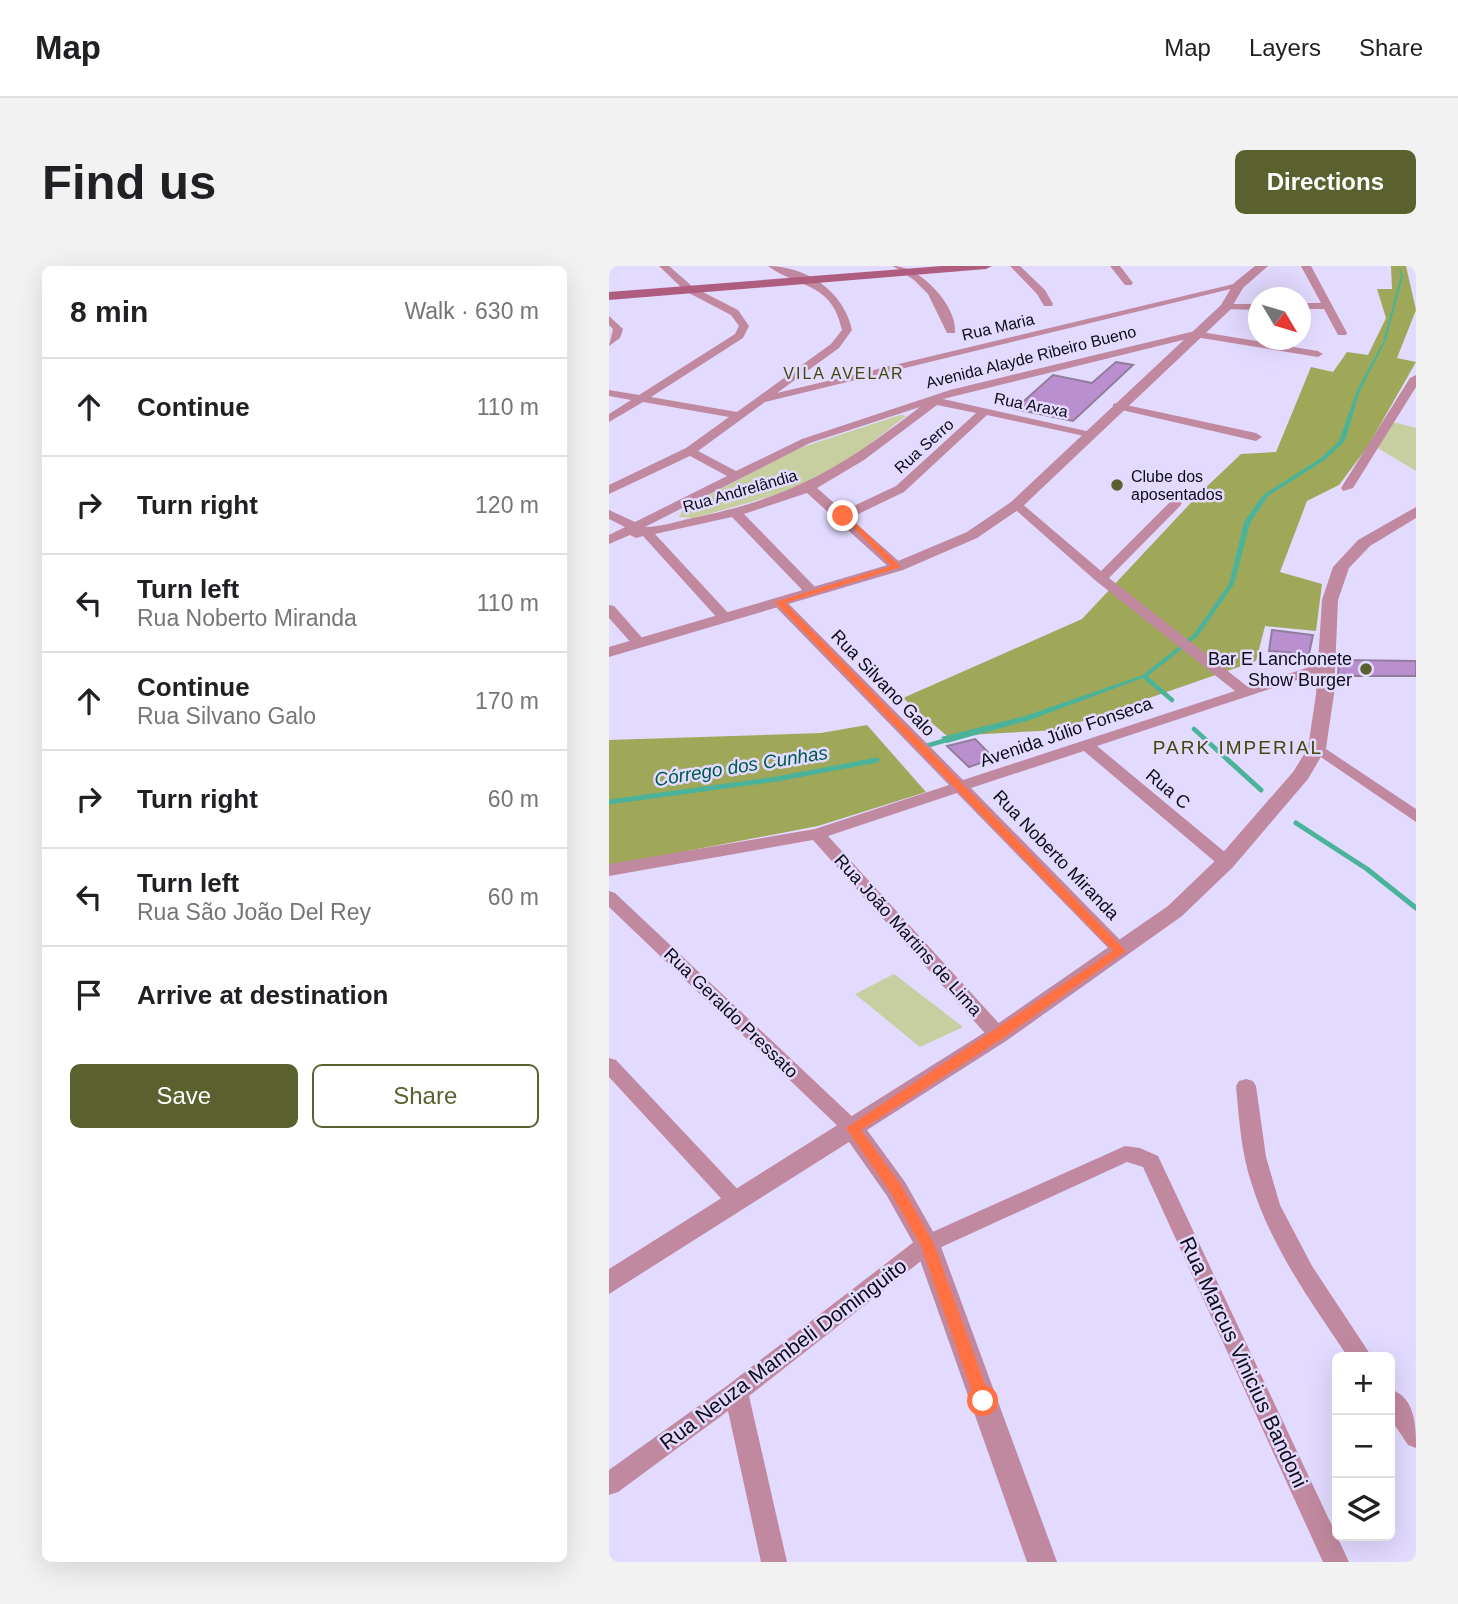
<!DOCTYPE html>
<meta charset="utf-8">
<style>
body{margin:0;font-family:Helvetica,sans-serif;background:#f2f2f2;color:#202124}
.controls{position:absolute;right:21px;bottom:21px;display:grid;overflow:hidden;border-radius:10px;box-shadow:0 7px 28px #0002}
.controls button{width:63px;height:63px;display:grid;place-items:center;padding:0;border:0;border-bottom:2px solid #e0e0e0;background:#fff;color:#202124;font:35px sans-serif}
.compass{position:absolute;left:639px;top:21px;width:63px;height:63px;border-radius:50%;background:#fff;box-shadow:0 7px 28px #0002;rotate:128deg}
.stop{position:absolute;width:21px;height:21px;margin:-16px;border:5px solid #ff7043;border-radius:50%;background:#fff}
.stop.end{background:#ff7043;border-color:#fff;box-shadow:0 2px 7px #0008}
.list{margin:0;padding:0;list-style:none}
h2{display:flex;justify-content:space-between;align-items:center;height:91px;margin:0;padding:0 28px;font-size:30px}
h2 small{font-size:23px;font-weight:400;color:#757577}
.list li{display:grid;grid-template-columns:46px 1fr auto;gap:21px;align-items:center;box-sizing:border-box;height:98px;padding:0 28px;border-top:2px solid #e0e0e0}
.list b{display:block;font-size:26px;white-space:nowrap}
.list p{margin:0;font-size:23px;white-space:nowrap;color:#757577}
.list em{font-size:23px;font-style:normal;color:#757577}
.actions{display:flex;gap:14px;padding:21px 28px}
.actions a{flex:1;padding:16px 0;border:2px solid #5a602e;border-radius:10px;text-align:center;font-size:24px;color:#5a602e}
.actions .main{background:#5a602e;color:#fff}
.icon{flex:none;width:38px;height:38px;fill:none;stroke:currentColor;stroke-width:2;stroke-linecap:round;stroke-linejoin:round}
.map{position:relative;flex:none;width:807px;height:1296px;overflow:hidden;border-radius:10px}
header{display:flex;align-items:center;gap:42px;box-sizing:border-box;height:98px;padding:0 35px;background:#fff;border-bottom:2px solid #e0e0e0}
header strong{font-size:33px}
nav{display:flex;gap:38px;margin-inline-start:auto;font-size:24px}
.intro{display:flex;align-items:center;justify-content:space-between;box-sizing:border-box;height:168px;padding:0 42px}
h1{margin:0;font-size:49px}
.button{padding:18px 32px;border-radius:10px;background:#5a602e;color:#fff;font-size:24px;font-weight:700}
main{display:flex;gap:42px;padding:0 42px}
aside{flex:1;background:#fff;border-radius:10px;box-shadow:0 7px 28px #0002}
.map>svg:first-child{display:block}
.green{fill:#c7ce9f}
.forest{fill:#9fa859}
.water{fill:#4bb399}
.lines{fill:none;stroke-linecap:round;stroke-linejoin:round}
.stream-far1{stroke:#4bb399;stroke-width:4.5}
.stream{stroke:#4bb399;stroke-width:5}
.building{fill:#ba8fcf;stroke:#917d9b;stroke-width:2}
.minor{fill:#c1899f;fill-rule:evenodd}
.tertiary{fill:#c1899f;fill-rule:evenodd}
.secondary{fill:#ae5d7f;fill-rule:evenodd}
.route{fill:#ff7043}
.poi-dot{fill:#5a602e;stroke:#e2daff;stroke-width:2.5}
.labels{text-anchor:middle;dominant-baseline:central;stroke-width:5;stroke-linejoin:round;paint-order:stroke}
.far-street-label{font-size:16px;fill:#0e0b17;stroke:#e2daff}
.far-neighbourhood-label{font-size:16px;letter-spacing:2px;fill:#42480a;stroke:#e2daff}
.far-poi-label{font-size:16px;fill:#0e0b17;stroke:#e2daff;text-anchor:start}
.poi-label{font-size:18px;fill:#0e0b17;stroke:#e2daff;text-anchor:end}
.street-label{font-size:18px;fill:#0e0b17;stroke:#e2daff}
.neighbourhood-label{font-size:19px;letter-spacing:2px;fill:#42480a;stroke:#e2daff}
.water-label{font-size:19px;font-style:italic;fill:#005a4a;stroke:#e2daff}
.near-street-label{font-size:21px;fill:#0e0b17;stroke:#e2daff}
</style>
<header>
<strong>Map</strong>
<nav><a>Map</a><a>Layers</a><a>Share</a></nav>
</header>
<div class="intro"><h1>Find us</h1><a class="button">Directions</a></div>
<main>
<aside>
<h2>8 min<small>Walk · 630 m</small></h2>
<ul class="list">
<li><svg class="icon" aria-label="ahead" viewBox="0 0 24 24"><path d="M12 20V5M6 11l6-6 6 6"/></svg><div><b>Continue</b></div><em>110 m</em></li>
<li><svg class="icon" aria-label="right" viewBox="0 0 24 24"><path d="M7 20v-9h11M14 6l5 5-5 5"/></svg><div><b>Turn right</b></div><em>120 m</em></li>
<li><svg class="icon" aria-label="left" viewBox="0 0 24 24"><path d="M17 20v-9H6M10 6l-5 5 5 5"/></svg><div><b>Turn left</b><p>Rua Noberto Miranda</p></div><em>110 m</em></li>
<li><svg class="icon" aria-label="ahead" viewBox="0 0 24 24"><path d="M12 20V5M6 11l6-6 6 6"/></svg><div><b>Continue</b><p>Rua Silvano Galo</p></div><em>170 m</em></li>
<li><svg class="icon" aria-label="right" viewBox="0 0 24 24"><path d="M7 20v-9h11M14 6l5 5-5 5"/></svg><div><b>Turn right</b></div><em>60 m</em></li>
<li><svg class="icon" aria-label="left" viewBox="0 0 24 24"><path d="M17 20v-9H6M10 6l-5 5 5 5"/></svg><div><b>Turn left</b><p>Rua São João Del Rey</p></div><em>60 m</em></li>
<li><svg class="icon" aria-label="arrive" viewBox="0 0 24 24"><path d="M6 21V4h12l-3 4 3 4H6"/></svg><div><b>Arrive at destination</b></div></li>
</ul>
<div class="actions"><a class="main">Save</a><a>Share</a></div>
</aside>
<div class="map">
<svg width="807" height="1296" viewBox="0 0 807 1296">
<rect width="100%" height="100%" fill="#e2daff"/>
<g class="green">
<path d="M291 149 297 150 224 206 188 223 85 252 70 251 74 243 188 183Z"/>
<path d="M784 156 807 162V205L767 181Z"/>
<path d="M285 708 354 761 311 781 246 728Z"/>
</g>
<g class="forest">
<path d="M782 0H797L807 44 788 92 807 96 759 180 730 219 698 235 671 306 713 318 707 365 656 360 647 395 448 464 338 470 294 432 473 353 591 227 632 188 667 186 702 101 724 106 738 86 759 89 777 52 768 23H783Z"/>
<path d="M258 459 317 526 209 560 0 600V474L212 467Z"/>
</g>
<path class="water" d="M789 0 794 9 777 74 750 127 736 175 717 193 659 230 641 257 625 318 589 370 539 410 421 454 338 477 332 471 416 450 534 409 584 369 620 318 635 256 654 229 712 192 730 175 748 124 774 76 792 9Z"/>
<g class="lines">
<g class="stream-far1">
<path d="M536 411 563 434"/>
<path d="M585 463 621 496"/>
<path d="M317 480 341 473"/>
<path d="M260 496 268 494"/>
</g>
<g class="stream">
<path d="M619 494 652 524"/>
<path d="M0 536 168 513 268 494"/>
<path d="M687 557 758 603 807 642"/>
</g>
</g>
<g class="building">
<path d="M507 96 524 99 464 155 406 143 444 109 483 117Z"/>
<path d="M663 364 704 369 700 388 660 385Z"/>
<path d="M730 394 807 395V410H729Z"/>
<path d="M366 473 385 492 360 501 338 480Z"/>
</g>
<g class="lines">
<g class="minor">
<path d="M50 0H60L84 21 129 44 140 60 134 72 42 131 128 146 222 78 233 64C223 16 191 23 159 0 198 0 235 26 243 64L230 82 168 127 629 17 634 20 156 136 89 185 127 205 193 173 341 124 586 65 709 85 714 88 709 91 586 71 334 133 486 167 480 171 378 149 295 226 241 252 293 298V304H283L198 227 135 248 208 323 210 326 203 330 198 329 123 251 46 268 121 349V355H111L34 270 27 272 21 269 0 278V269L16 261 0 253V244L26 256 118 210 81 190 0 228V219L77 182 120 151 34 136 0 156V148L22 134 0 130V124L30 129 126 68 130 60 122 49 76 25ZM328 139 367 147 287 220 234 245 208 222 255 194ZM311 141C233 201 186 230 89 251 72 254 53 261 36 261L201 177Z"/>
<path d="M284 0C311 0 349 40 346 67H338L319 28 305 14Z"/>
<path d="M401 0H411L436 24 444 38 443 40H435L428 28Z"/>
<path d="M501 0H511L524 17 522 19H516Z"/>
<path d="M692 0H702L738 67 737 69H729L715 43H692V37H712Z"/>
<path d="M617 38H650V44L613 43V39Z"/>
<path d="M0 50 14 63 11 72 0 80 4 63 0 59Z"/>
<path d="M807 109V121L744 222 734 225 732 222 801 112Z"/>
<path d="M508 137 647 167 653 171 647 175 504 142V138Z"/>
<path d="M567 233 573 237 571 240 500 312 639 421 719 395 726 399 724 402 488 480 623 592 625 596 623 600H611L475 485 362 522 518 681 521 685 518 689H506L348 527 219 570 396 764 398 769 396 774H382L204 574 0 610V598L206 563 340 519 165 339V333H175L354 514 626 425 487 315 401 239 411 236 492 305 563 234Z"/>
<path d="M0 339 5 340 35 374V380H25L0 352Z"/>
<path d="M708 477 807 543V556L703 485 700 482Z"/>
<path d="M0 625 6 627 250 857 253 862 250 867 243 870 236 867 0 641Z"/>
<path d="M0 792 7 794 134 929 137 935 134 941 127 943 120 941 0 811Z"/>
<path d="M637 813 644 815 647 820 657 891 671 939 703 1000 763 1091H739C702 1036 662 981 642 916 632 885 630 852 627 820L630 815Z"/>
<path d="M516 880 531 882 549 890 740 1296H714L534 901 518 896 326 984 140 1130 178 1296H152L119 1145 9 1226 0 1229V1204L119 1119 310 972Z"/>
<path d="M781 1123C806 1131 807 1159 807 1182L799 1179 781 1152Z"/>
</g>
<g class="tertiary">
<path d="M646 0H659L634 22 621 44 412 242 368 272 294 304 0 391V381L282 298 358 266 402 236 612 39 625 17Z"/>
<path d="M807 241V252L761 280 740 302 729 334 725 428 717 482 699 513 624 601 573 650 397 775 258 864 296 916 331 978 448 1296H418L306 980 278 930 240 876 0 1028V1003L381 763 559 640 610 591 684 506 699 482 707 428 713 334 724 301 749 274Z"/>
</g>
<path class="secondary" d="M333 0H383L377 3 0 34V26Z"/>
</g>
<path class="route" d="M231 248H237L292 301 176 337 517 685 394 772 252 864 292 919 325 978 382 1135 374 1142 366 1135 312 980 282 927 237 862 504 685 166 336 282 300Z"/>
<g class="poi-dot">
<circle cx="508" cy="219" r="7"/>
<circle cx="757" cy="403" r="7"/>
</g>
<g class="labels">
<g class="far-street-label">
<text transform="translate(389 61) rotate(-13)">Rua Maria</text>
<text transform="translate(422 91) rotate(-14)">Avenida Alayde Ribeiro Bueno</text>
<text transform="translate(422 139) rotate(11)">Rua Araxa</text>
<text transform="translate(315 180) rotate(-42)">Rua Serro</text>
<text transform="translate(131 225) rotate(-16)">Rua Andrelândia</text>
</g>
<g class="far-neighbourhood-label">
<text x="235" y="107">VILA AVELAR</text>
</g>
<g class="far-poi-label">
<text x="522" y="210">Clube dos<tspan x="522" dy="18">aposentados</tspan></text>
</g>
<g class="poi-label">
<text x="743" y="393">Bar E Lanchonete<tspan x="743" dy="21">Show Burger</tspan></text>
</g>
<g class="street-label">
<text transform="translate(274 417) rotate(46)">Rua Silvano Galo</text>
<text transform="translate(457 466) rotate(-19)">Avenida Júlio Fonseca</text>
<text transform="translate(559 523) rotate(40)">Rua C</text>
<text transform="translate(447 589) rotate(46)">Rua Noberto Miranda</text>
<text transform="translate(299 669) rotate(48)">Rua João Martins de Lima</text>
<text transform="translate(122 747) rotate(44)">Rua Geraldo Pressato</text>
</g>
<g class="neighbourhood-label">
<text x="629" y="481">PARK IMPERIAL</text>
</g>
<g class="water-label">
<text transform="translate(132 500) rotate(-9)">Córrego dos Cunhas</text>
</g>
<g class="near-street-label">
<text transform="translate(174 1088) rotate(-37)">Rua Neuza Mambeli Dominguito</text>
<text transform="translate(635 1096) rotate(65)">Rua Marcus Vinicius Bandoni</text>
</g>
</g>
</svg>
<div class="controls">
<button>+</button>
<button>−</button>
<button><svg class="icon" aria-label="layers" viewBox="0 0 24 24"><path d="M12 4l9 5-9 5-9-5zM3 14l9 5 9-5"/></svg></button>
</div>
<svg class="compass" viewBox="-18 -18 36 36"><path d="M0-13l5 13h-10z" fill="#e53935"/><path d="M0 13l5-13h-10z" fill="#757577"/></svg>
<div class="stop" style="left:374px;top:1135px"></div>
<div class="stop end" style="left:234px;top:250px"></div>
</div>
</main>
